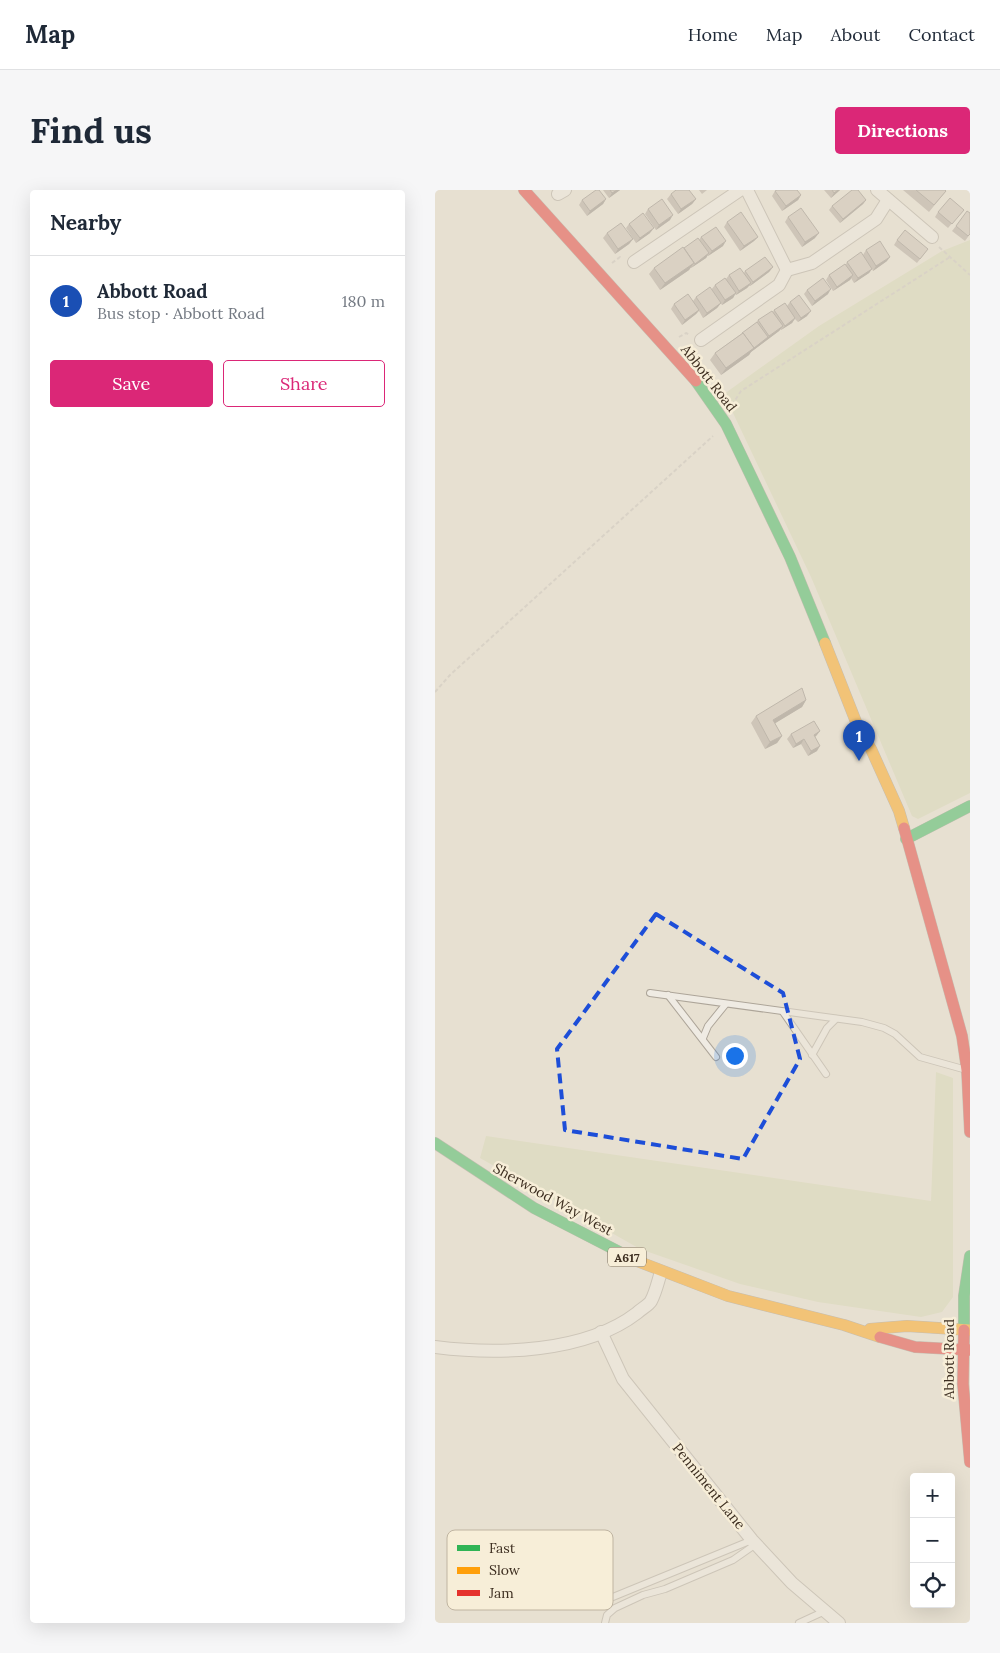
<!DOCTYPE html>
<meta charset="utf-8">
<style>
body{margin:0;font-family:Lora,serif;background:#f6f6f7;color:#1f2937}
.controls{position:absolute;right:15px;bottom:15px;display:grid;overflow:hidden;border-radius:5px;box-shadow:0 5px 20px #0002}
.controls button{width:45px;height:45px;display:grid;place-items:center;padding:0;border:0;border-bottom:1px solid #e0e1e3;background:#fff;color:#1f2937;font:25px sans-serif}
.you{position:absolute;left:299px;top:865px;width:18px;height:18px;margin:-12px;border:4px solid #fff;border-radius:50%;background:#1a73e8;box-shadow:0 0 0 8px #1a73e833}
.badge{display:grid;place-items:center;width:32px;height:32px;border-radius:50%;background:#db2777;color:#fff;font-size:16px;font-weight:700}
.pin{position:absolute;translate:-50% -41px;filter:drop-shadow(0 1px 2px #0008)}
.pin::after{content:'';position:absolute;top:26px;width:18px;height:15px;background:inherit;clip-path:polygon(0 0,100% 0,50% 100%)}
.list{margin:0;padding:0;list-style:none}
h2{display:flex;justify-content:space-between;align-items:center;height:65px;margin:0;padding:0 20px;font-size:21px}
h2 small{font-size:16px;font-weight:400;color:#747a83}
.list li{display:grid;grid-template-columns:32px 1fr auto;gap:15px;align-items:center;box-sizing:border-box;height:90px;padding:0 20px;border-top:1px solid #e0e1e3}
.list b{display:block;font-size:19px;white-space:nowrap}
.list p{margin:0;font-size:16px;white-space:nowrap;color:#747a83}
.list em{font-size:16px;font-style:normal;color:#747a83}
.actions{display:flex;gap:10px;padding:15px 20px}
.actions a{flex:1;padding:11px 0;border:1px solid #db2777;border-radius:5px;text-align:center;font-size:18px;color:#db2777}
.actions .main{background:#db2777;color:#fff}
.icon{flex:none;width:28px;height:28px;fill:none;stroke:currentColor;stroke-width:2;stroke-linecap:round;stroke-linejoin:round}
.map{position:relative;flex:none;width:535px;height:1433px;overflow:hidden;border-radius:5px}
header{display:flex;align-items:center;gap:30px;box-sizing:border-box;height:70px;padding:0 25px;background:#fff;border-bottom:1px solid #e0e1e3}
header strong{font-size:24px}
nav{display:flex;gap:28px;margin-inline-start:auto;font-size:18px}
.intro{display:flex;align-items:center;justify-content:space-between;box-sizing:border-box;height:120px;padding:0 30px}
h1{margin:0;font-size:35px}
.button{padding:12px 22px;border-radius:5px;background:#db2777;color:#fff;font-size:18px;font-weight:700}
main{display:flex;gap:30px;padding:0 30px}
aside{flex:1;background:#fff;border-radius:5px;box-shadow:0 5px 20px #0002}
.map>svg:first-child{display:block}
.green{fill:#d6d7b3}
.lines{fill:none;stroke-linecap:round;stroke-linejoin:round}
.lane-casing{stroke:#ada599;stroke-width:8}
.street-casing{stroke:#ada599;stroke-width:14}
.fast-casing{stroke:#9c958a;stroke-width:12}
.slow-casing{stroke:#9c958a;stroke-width:12}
.jam-casing{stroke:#9c958a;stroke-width:12}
.path{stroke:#c8c2b9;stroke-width:2;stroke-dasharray:4 2.5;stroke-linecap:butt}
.lane{stroke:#efebe3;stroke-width:6}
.street{stroke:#efebe3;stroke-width:12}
.fast{stroke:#30b455;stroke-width:11}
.slow{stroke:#ff9f0a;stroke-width:11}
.jam{stroke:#e5322d;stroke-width:11}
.wall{fill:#afa499}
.shaded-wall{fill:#8e867d}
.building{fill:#cbbfb2;stroke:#8e867d}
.marked{fill:none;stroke:#1d4ed8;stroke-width:4;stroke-dasharray:10 6;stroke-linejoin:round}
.labels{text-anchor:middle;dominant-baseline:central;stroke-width:5;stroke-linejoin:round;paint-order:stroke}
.shield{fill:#f7eed8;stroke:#756857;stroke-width:1}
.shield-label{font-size:12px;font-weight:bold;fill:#3d2e20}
.street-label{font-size:14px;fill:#3d2e20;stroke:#f7eed8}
.key{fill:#f7eed8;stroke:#bfb4a1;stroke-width:1}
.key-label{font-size:14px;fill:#3d2e20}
</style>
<header>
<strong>Map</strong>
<nav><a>Home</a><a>Map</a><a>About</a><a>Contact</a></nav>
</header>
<div class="intro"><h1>Find us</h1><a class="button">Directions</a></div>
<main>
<aside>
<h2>Nearby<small></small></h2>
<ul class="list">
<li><span class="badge" style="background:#1a4fb4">1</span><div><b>Abbott Road</b><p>Bus stop · Abbott Road</p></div><em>180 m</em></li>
</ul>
<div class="actions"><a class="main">Save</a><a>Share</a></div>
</aside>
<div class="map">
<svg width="535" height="1433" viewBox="0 0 535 1433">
<rect width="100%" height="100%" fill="#e7e0d1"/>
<g class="green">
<path d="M535 50V603L483 629 477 626 376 387 289 204 384 136 507 61Z"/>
<path d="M501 882 518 888V1107L507 1122 486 1127 383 1112 305 1094 205 1059 45 968 51 946 496 1011Z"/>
</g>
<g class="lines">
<defs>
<g id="lane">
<path d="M215 803 427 832 449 838 460 844 485 867 528 879"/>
<path d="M233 805 281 867"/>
<path d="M348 822 391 884"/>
<path d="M268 848 273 836 290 815"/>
<path d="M377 865 392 838 401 829"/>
<path d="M173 1409 317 1350"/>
<path d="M170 1433 172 1425 180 1418 208 1405 230 1399 298 1370 321 1354"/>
<path d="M364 1433 390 1421"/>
</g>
<g id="street">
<path d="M312 0 352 80"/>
<path d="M442 0 497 47"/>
<path d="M123 4 130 0"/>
<path d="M199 72 305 0"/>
<path d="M352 80 377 73 441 29 453 10"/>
<path d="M266 150 344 95 352 80"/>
<path d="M166 1142 188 1189 317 1350 357 1393 404 1433"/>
<path d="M0 1157C62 1165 150 1163 202 1123 206 1119 214 1115 216 1111 221 1102 223 1091 226 1082"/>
</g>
<g id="fast">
<path d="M261 191 291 234 355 367 390 453"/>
<path d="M471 649 535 616"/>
<path d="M0 953 99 1018 202 1071"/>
<path d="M529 1140V1106L535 1066"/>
</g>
<g id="slow">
<path d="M390 453 425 542 436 559 464 621 469 638"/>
<path d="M202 1071 293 1106 409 1135 445 1147"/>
<path d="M435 1139 472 1136 535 1140"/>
</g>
<g id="jam">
<path d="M89 0 261 191"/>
<path d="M469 638 527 846 532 880 535 942"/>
<path d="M529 1140 528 1194 535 1272"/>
<path d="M445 1147 480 1157 535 1160"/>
</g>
</defs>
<use href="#lane" class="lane-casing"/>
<use href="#street" class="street-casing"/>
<use href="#fast" class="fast-casing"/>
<use href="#slow" class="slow-casing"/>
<use href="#jam" class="jam-casing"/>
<g class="path">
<path d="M504 57 535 85"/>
<path d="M177 73 185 67 187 68"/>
<path d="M244 147 251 143 255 145"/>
<path d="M297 215 306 201 515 67"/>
<path d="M0 502 15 485 278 246"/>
</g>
<use href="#lane" class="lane"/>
<use href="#street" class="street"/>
<use href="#fast" class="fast"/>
<use href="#slow" class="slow"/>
<use href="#jam" class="jam"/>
</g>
<g class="wall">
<path d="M168 0H185L174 8Z"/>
<path d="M264 0H272L267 4Z"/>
<path d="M389 0H405L396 8Z"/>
<path d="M468 0H510L511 1 494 22Z"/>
<path d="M340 1 366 5 363 10 347 21 337 6Z"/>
<path d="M236 4 261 9 257 14 243 24 232 9Z"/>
<path d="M171 9 168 14 152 26 144 15 147 10Z"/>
<path d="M431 10 428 14 405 33 394 20 397 16Z"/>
<path d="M213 19 235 30 221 40 210 24Z"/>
<path d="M503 22 525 24 513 38 500 27Z"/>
<path d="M353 27 380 48 367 57 350 32Z"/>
<path d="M292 32 323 47 319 51 305 61 289 37Z"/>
<path d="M194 34 215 43 201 53 191 38Z"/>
<path d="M521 36 535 44 530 51 517 41Z"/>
<path d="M172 43 198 49 194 54 180 64 168 48Z"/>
<path d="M266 47 288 56 273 66V65L271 68 256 78V77L254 80 225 100 214 84 219 78 264 50Z"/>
<path d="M462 50 493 59 482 73 459 55Z"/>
<path d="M431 60 452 71 438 81 437 79 434 83 419 93 416 88 415 90 398 101 391 90 394 85 411 74 412 72 428 65Z"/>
<path d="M338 77 334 82 315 96H314L312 98 301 105 300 104 298 108 287 115 276 100 280 95 291 89 294 85 309 83 310 81Z"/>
<path d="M372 100 393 104 377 116 369 104Z"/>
<path d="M261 107 286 113 282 118 268 128 264 121 261 124 247 135 236 119 239 114 258 111Z"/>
<path d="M355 112 372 126 363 132 360 129 357 133 346 140V139L344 141 316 162 314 165 286 185 275 170 280 163 321 133 323 130 338 122 339 120 352 116Z"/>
<path d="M371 510 367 517 340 533 347 546 342 553 330 559 316 533 321 526Z"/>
<path d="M385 541 381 546 380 547 382 561 373 566 366 554 358 558 352 549 356 544Z"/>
</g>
<g class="shaded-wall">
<path d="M182 0H185L174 8 177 3Z"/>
<path d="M403 0H405L396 8 399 3Z"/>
<path d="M366 5 363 10 347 21 351 16Z"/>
<path d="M171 9 168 14 152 26 155 21Z"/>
<path d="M261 9 257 14 243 24 246 19Z"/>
<path d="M431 10 428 14 405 33 408 29Z"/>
<path d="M238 25 235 30 221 40 224 35Z"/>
<path d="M219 38 215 43 201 53 205 48Z"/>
<path d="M384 43 380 48 367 57 370 52Z"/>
<path d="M323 47 319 51 305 61 309 56Z"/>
<path d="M198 49 194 54 180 64 183 59Z"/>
<path d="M291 51 288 56 273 66 277 61Z"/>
<path d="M274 63 271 68 256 78 260 74Z"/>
<path d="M455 67 452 71 438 81 441 76Z"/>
<path d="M259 73 254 80 225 100 230 93Z"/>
<path d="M338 77 334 82 315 96 318 92Z"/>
<path d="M437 79 434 83 419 93 423 88Z"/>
<path d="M418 85 415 90 398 101 402 97Z"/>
<path d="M316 93 312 98 301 105 304 101Z"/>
<path d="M396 99 393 104 377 116 380 111Z"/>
<path d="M301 103 298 108 287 115 290 110Z"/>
<path d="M286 113 282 118 268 128 272 123Z"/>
<path d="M264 120 261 124 247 135 250 130Z"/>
<path d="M376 121 372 126 363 132 366 128Z"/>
<path d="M360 128 357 133 346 140 350 136Z"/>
<path d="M348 136 344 141 316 162 314 165 286 185 291 178Z"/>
<path d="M371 510 367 517 334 537 338 530Z"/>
<path d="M385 541 381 546 375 549 379 545Z"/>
<path d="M347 546 342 553 330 559 335 552Z"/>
<path d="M369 549 366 554 358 558 361 554Z"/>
<path d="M385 556 382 561 373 566 376 561Z"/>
</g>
<g class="building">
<path d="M161 0H164L171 9 155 21 147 10Z"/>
<path d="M175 0H182L177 3Z"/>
<path d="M241 0H254L261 9 246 19 236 4Z"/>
<path d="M342 0H362L366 5 351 16 340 1Z"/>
<path d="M397 0H403L399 3Z"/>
<path d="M417 0H423L431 10 408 29 397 16Z"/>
<path d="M481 0H510L511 1 499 15Z"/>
<path d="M515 8 529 20 517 34 503 22Z"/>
<path d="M227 9 238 25 224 35 213 19Z"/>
<path d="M366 18 384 43 370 52 353 27Z"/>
<path d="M532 21 535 23V44L533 46 521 36Z"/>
<path d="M306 22 323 47 309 56 292 32Z"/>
<path d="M208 23 219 38 205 48 194 34Z"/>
<path d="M186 33 198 49 183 59 172 43Z"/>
<path d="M281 37 291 51 277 61 266 47Z"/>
<path d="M470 40 493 59 485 69 462 50Z"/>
<path d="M263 48 274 63 260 74 249 58Z"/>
<path d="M445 51 455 67 441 76 431 60Z"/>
<path d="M248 57 259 73 230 93 219 78Z"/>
<path d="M426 62 437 79 423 88 412 72Z"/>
<path d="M330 67 338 77 318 92 310 81Z"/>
<path d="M410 74 418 85 402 97 394 85Z"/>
<path d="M305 78 316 93 304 101 294 85Z"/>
<path d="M290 88 301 103 290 110 280 95Z"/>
<path d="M388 88 396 99 380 111 372 100Z"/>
<path d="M275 97 286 113 272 123 261 107Z"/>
<path d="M253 104 264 120 250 130 239 114Z"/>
<path d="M364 105 376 121 366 128 355 112Z"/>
<path d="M350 113 360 128 350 136 339 120Z"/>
<path d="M337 121 348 136 334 146 323 130Z"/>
<path d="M322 132 333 147 319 158 308 143H307Z"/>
<path d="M308 143 319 158 291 178 280 163Z"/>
<path d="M367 498 371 510 338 530 347 546 335 552 321 526Z"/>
<path d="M379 531 385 541 379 545 385 556 376 561 369 549 361 554 356 544Z"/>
</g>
<path d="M0 0H535V1433H0ZM221 724 348 803 365 869 308 969 130 940 122 859Z" fill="#e7e0d1" fill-opacity=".55" fill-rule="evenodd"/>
<path class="marked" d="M221 724 348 803 365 869 308 969 130 940 122 859Z"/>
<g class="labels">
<rect class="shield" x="173" y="1057.5" width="38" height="19" rx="4"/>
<g class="shield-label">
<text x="192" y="1067">A617</text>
</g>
<g class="street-label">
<text transform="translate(274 188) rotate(52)">Abbott Road</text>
<text transform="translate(118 1009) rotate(29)">Sherwood Way West</text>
<text transform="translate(514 1169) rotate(-90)">Abbott Road</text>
<text transform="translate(274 1296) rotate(51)">Penniment Lane</text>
</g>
</g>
<rect x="12" y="1340" width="166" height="80" rx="8" class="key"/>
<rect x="22" y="1355" width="23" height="6" fill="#30b455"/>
<rect x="22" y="1377" width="23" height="7" fill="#ff9f0a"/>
<rect x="22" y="1400" width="23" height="6" fill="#e5322d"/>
<g class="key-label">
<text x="54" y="1363">Fast</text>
<text x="54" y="1385">Slow</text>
<text x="54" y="1408">Jam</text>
</g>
</svg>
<div class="controls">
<button>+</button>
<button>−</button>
<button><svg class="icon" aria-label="locate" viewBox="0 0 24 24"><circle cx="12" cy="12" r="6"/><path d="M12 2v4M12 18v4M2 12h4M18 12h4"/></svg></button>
</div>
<div class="you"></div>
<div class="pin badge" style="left:424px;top:571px;background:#1a4fb4">1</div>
</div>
</main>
